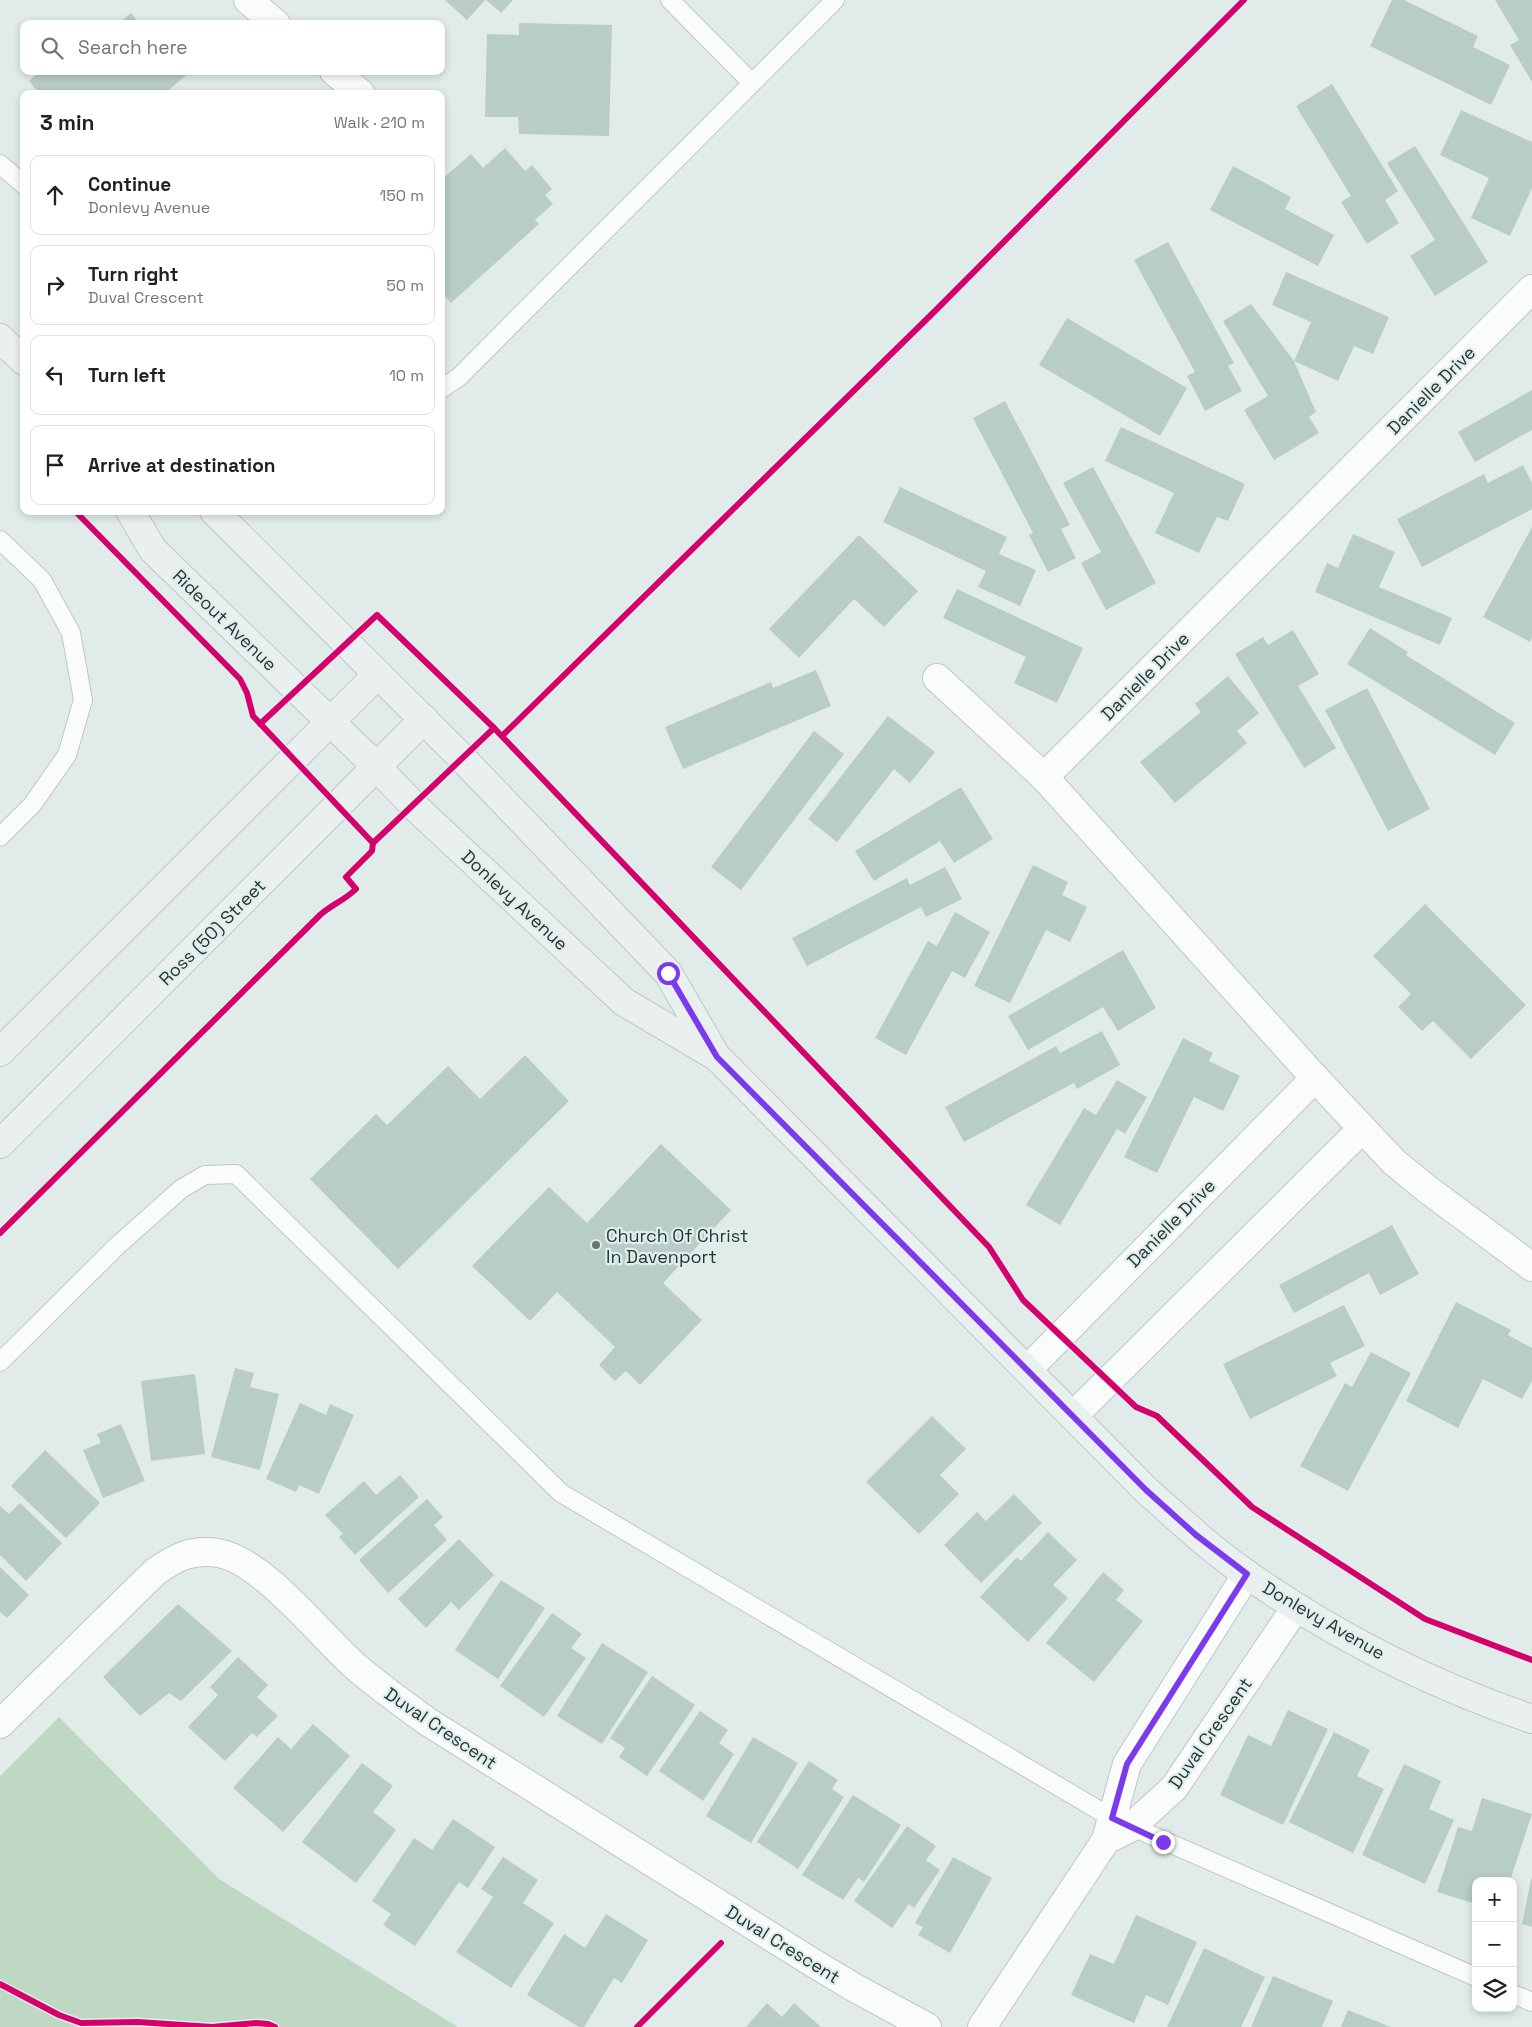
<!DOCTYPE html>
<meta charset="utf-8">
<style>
body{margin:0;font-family:"Space Grotesk",sans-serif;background:#f6f6f6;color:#202124}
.controls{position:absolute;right:15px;bottom:15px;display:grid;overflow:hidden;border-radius:10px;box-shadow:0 2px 8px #0003}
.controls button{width:45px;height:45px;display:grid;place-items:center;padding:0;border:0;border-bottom:1px solid #e0e0e0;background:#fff;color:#202124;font:25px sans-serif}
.stop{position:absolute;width:15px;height:15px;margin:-11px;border:4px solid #7c3aed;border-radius:50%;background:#fff}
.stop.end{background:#7c3aed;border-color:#fff;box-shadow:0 1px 5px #0008}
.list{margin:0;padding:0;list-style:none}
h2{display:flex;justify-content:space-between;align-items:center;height:65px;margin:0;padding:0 20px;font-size:21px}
h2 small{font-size:16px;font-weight:400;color:#757577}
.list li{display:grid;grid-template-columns:32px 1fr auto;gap:15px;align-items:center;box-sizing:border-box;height:80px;margin:0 10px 10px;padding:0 10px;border:1px solid #e0e0e0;border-radius:10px}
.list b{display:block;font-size:19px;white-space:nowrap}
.list p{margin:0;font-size:16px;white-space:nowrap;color:#757577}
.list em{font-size:16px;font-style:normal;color:#757577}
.icon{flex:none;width:28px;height:28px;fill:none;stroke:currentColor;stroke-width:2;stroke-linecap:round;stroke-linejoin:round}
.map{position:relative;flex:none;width:1532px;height:2027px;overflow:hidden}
.search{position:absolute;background:#fff;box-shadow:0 2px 8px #0003;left:20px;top:20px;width:425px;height:55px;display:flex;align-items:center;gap:12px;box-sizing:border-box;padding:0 18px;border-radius:10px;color:#757577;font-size:19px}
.panel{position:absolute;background:#fff;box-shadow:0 2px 8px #0003;left:20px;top:90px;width:425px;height:425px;border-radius:10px}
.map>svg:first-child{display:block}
.green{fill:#bed8c4}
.building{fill:#b9cdc7}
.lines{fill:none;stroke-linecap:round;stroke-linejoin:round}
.lane-casing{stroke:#bfc7c6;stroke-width:20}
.street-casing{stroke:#bfc7c6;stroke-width:30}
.secondary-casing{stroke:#bfc7c6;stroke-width:30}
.lane{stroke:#fafcfc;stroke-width:18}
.street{stroke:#fafcfc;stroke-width:28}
.secondary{stroke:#eaefef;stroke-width:28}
.cycleway-casing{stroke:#ddf0ee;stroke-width:9}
.cycleway{stroke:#d6006c;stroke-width:6}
.route{stroke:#7c3aed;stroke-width:6}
.poi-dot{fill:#6b7472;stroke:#ddf0ee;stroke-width:2}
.labels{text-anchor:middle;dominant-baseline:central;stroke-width:4.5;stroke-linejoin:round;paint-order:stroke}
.street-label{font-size:18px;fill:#2c3332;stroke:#ddf0ee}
.poi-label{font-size:18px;fill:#2c3332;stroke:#ddf0ee;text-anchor:start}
</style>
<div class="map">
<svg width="1532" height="2027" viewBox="0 0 1532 2027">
<rect width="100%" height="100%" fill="#e1ecea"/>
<path class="green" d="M59 1717 219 1879 458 2027H0V1776Z"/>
<g class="building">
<path d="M445 0H485L467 20Z"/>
<path d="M486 0H513L501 13Z"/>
<path d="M1392 0H1404L1478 36 1473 47 1510 65 1491 105 1370 46Z"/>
<path d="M1495 0H1532V82L1510 45 1519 40Z"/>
<path d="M131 13 140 24H118Z"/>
<path d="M519 23 612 25 609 136 519 134 518 117H485L487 34 519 35Z"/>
<path d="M41 71H191L164 94H40L29 81Z"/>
<path d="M1332 84 1398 191 1385 200 1399 223 1367 244 1341 202 1351 196 1296 106Z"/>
<path d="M1461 110 1532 142V188L1510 236 1471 218 1489 178 1440 155Z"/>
<path d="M1415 146 1488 262 1435 296 1410 256 1435 240 1387 163Z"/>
<path d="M505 148 525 171 532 165 552 189 545 195 553 204 535 220 539 224 451 303 441 292V180L471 154 483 168Z"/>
<path d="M1233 166 1291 197 1285 209 1334 235 1318 266 1210 210Z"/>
<path d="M1168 242 1234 363 1228 366 1242 391 1205 411 1187 376 1195 372 1134 260Z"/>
<path d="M1286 272 1389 317 1373 354 1354 346 1338 381 1294 361 1316 412 1309 417 1319 433 1274 460 1244 410 1268 396 1223 321 1251 304 1294 361 1311 322 1272 305Z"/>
<path d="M1067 318 1187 388 1160 436 1039 365Z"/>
<path d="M1532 390V430L1475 462 1458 432Z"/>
<path d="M1005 401 1070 525 1061 529 1076 558 1048 572 1029 535 1033 533 973 418Z"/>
<path d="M1121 427 1245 484 1228 521 1217 517 1199 553 1155 533 1174 493 1105 461Z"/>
<path d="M1523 465 1532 483V509L1422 567 1397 519 1484 474 1488 483Z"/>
<path d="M1093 467 1156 583 1106 610 1081 563 1101 552 1063 483Z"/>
<path d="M900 487 1007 537 999 554 1036 570 1020 606 978 587 986 571 883 522Z"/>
<path d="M1532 527V638L1530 642 1483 617Z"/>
<path d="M1353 534 1395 552 1379 587 1452 618 1440 645 1315 592 1327 563 1338 568Z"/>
<path d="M859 535 918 591 884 627 854 599 799 658 769 629Z"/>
<path d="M957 589 1083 648 1057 703 1014 683 1026 657 943 618Z"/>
<path d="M1370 628 1408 652 1406 655 1515 723 1495 755 1347 664Z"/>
<path d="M1293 630 1319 674 1298 686 1336 748 1304 768 1235 654 1263 637 1268 645Z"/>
<path d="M816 670 831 706 683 769 665 727 771 682 773 688Z"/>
<path d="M1228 676 1259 713 1237 731 1247 743 1175 803 1140 762 1201 712 1195 704Z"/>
<path d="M1367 688 1430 809 1388 831 1325 710Z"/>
<path d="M888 716 935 752 910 783 894 769 837 842 808 819Z"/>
<path d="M814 731 844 754 741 890 711 867Z"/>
<path d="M961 787 993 839 954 863 940 841 874 881 855 851Z"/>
<path d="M1033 865 1068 882 1062 895 1087 907 1070 942 1046 930 1010 1003 974 986Z"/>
<path d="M945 867 962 899 926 917 921 907 807 966 792 938 907 878 910 885Z"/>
<path d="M1425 904 1526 1005 1471 1059 1433 1021 1422 1031 1398 1007 1411 994 1373 956Z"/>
<path d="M955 912 990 932 965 978 952 971 906 1055 875 1038 928 941 937 946Z"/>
<path d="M1123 950 1156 1008 1118 1031 1103 1007 1028 1050 1008 1016Z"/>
<path d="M1102 1031 1120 1065 1077 1089 1074 1083 964 1142 945 1107 1056 1046 1060 1053Z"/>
<path d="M1183 1038 1213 1053 1209 1061 1240 1076 1223 1111 1194 1097 1157 1173 1124 1157Z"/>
<path d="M525 1055 569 1101 398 1269 310 1179 376 1114 387 1125 448 1066 480 1099Z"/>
<path d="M1117 1080 1147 1097 1125 1134 1117 1129 1060 1225 1026 1205 1084 1108 1096 1115Z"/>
<path d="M661 1144 731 1210 663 1283 702 1320 640 1385 626 1371 615 1381 599 1365 615 1347 557 1292 530 1321 472 1266 549 1187 587 1223Z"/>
<path d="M1392 1225 1419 1274 1380 1295 1369 1273 1294 1313 1279 1285Z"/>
<path d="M1456 1302 1511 1330 1508 1335 1532 1348V1381L1522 1399 1483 1379 1458 1428 1406 1401Z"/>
<path d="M1344 1305 1365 1346 1330 1363 1337 1376 1250 1419 1223 1364Z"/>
<path d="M1371 1352 1411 1373 1348 1491 1300 1466 1345 1383 1352 1387Z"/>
<path d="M235 1368 254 1373 250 1387 279 1394 260 1470 211 1457Z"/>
<path d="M195 1374 205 1454 151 1461 141 1381Z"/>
<path d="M300 1403 326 1415 330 1404 354 1415 319 1494 299 1485 296 1492 266 1479Z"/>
<path d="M932 1416 966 1449 940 1475 959 1494 919 1534 866 1482Z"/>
<path d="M121 1424 145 1481 103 1498 83 1450 101 1443 97 1434Z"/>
<path d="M45 1450 100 1503 66 1538 11 1486Z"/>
<path d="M400 1475 419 1497 355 1555 339 1537 343 1534 325 1515 364 1481 376 1495Z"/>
<path d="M1014 1494 1042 1523 981 1583 944 1545 977 1512 986 1521Z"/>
<path d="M427 1499 443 1517 434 1525 447 1540 388 1593 359 1560Z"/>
<path d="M20 1503 62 1543 26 1581 0 1555V1506L9 1514Z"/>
<path d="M1048 1532 1077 1560 1053 1585 1068 1598 1028 1642 980 1597 1017 1557 1021 1561Z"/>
<path d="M459 1539 494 1575 459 1610 451 1602 426 1628 398 1599Z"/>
<path d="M0 1567 29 1595 7 1618 0 1612Z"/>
<path d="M1103 1572 1124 1590 1116 1600 1143 1621 1094 1682 1046 1643Z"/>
<path d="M501 1580 545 1608 498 1679 455 1650Z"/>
<path d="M178 1604 232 1651 181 1701 169 1693 140 1716 103 1677Z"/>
<path d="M552 1613 582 1634 571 1648 586 1658 544 1717 500 1686Z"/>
<path d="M602 1643 648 1672 602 1744 557 1716Z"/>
<path d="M238 1657 268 1685 257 1697 278 1716 257 1737 252 1733 225 1761 188 1727 218 1695 210 1687Z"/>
<path d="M652 1676 695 1705 647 1776 619 1757 625 1748 610 1738Z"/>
<path d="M1288 1710 1328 1729 1283 1825 1220 1795 1248 1735 1271 1746Z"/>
<path d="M700 1711 728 1730 719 1743 734 1754 703 1801 659 1771Z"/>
<path d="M313 1724 350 1756 283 1832 233 1788 278 1737 291 1749Z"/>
<path d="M1334 1732 1370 1750 1357 1776 1384 1789 1353 1853 1289 1822Z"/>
<path d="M753 1737 798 1763 751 1843 706 1816Z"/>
<path d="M809 1761 838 1780 832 1789 844 1797 798 1869 757 1842Z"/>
<path d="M362 1763 393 1786 373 1812 396 1830 356 1883 302 1842Z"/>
<path d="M1404 1764 1441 1781 1429 1809 1454 1820 1425 1884 1362 1855Z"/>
<path d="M853 1795 901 1825 864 1882 858 1878 843 1900 802 1875Z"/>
<path d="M1482 1798 1532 1814 1510 1881H1476V1904L1437 1892 1458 1827 1472 1831Z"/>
<path d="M453 1819 495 1847 468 1888 459 1882 415 1946 383 1925 391 1914 372 1901 414 1838 432 1850Z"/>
<path d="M907 1826 936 1846 926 1860 940 1870 914 1908 909 1904 892 1928 854 1901Z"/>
<path d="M503 1857 538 1880 523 1903 554 1923 511 1988 456 1952 493 1897 481 1889Z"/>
<path d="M953 1857 992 1878 950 1953 918 1935 923 1927 915 1923Z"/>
<path d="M1531 1879H1532V1927L1522 1924Z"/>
<path d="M606 1914 648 1940 622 1983 614 1978 584 2027H579L527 1995 564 1934 585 1948Z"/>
<path d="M1136 1915 1197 1942 1168 2005 1146 1995 1134 2023 1071 1995 1090 1954 1114 1964Z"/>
<path d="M1204 1948 1265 1977 1241 2027H1167Z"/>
<path d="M1273 1976 1333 2001 1322 2027H1251Z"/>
<path d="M767 2003 782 2017 794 2003 821 2027H746Z"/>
<path d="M1348 2010 1391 2027H1341Z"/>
</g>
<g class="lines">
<defs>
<g id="lane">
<path d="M670 0 752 83"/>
<path d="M0 164 24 185"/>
<path d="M441 389 459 377 835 0"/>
<path d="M0 540 42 580 71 633 83 700 67 755 32 805 0 837"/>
<path d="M0 1362 117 1246 181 1189 205 1175 236 1174 561 1493 1112 1818 1476 1977"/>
<path d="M1513 1994 1532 2002"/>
</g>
<g id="street">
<path d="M248 0 276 24"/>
<path d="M334 71 361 94"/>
<path d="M937 678 1044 777 1315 1078 1394 1162 1427 1189 1532 1267"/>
<path d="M1044 777 1532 289"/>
<path d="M1028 1369 1315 1078"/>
<path d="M1073 1416 1362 1129"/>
<path d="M0 1724 155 1572C176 1557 192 1549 218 1553 262 1560 321 1636 355 1666 378 1686 403 1704 428 1722L810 1961 855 1988 927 2027"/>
<path d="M1106 1840 1130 1828 1174 1788 1296 1607"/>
<path d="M982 2027 1106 1840 1127 1764 1247 1574"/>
</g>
<g id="secondary">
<path d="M0 338 24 361"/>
<path d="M130 511 153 550 377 767 414 806 624 1002 717 1057 1146 1490C1179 1519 1211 1550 1248 1575 1335 1636 1432 1685 1532 1719"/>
<path d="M214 511 463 759 668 973 716 1056"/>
<path d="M0 1052 378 674"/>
<path d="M0 1144 424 719"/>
</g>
</defs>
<use href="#lane" class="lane-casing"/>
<use href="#street" class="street-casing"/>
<use href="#secondary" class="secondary-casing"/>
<use href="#lane" class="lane"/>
<use href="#street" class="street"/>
<use href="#secondary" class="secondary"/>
<defs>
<g id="cycleway">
<path d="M75 511 240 679 247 693 253 716 373 843 494 728 989 1247 1023 1300 1136 1407 1157 1416 1252 1507 1425 1619 1532 1660"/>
<path d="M260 724 377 615 494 728"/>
<path d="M502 736 937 309 1244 0"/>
<path d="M0 1233 320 915C331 905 345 900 356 889L346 877 372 851 373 843"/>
<path d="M0 1984 59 2015 81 2023 138 2022 212 2027 256 2023 268 2024 275 2027"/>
<path d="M637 2027 721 1943"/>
</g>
</defs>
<use href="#cycleway" class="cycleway-casing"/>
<use href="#cycleway" class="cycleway"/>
</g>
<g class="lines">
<path class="route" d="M668 973 717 1057 1146 1490 1196 1535 1247 1574 1127 1764 1112 1818 1163 1842"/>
</g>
<circle class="poi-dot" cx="596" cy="1245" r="5"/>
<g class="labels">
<g class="street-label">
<text transform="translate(1431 390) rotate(-45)">Danielle Drive</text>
<text transform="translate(225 620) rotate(44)">Rideout Avenue</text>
<text transform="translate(1145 676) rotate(-45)">Danielle Drive</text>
<text transform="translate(515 900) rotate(43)">Donlevy Avenue</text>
<text transform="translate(212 932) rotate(-45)">Ross (50) Street</text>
<text transform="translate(1171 1223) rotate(-45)">Danielle Drive</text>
<text transform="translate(1324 1620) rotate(30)">Donlevy Avenue</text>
<text transform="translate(441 1728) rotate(34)">Duval Crescent</text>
<text transform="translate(1210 1733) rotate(-55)">Duval Crescent</text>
<text transform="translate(783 1944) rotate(32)">Duval Crescent</text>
</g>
<g class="poi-label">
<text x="606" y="1235">Church Of Christ<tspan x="606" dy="21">In Davenport</tspan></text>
</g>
</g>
</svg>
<div class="controls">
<button>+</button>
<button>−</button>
<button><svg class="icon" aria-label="layers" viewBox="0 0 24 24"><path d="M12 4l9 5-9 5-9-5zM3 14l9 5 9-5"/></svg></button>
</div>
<div class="stop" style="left:668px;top:973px"></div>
<div class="stop end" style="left:1163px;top:1842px"></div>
<div class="search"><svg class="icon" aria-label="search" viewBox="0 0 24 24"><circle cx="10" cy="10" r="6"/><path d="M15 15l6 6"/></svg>Search here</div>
<section class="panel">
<h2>3 min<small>Walk · 210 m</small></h2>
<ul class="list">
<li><svg class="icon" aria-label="ahead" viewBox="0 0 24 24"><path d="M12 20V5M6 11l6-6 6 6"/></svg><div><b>Continue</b><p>Donlevy Avenue</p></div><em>150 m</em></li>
<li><svg class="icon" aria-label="right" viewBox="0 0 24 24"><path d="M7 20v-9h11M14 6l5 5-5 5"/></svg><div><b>Turn right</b><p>Duval Crescent</p></div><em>50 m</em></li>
<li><svg class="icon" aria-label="left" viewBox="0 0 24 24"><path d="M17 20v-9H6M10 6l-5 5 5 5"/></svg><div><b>Turn left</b></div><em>10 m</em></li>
<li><svg class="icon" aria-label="arrive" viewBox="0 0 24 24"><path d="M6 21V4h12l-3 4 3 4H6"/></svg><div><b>Arrive at destination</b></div></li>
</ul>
</section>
</div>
